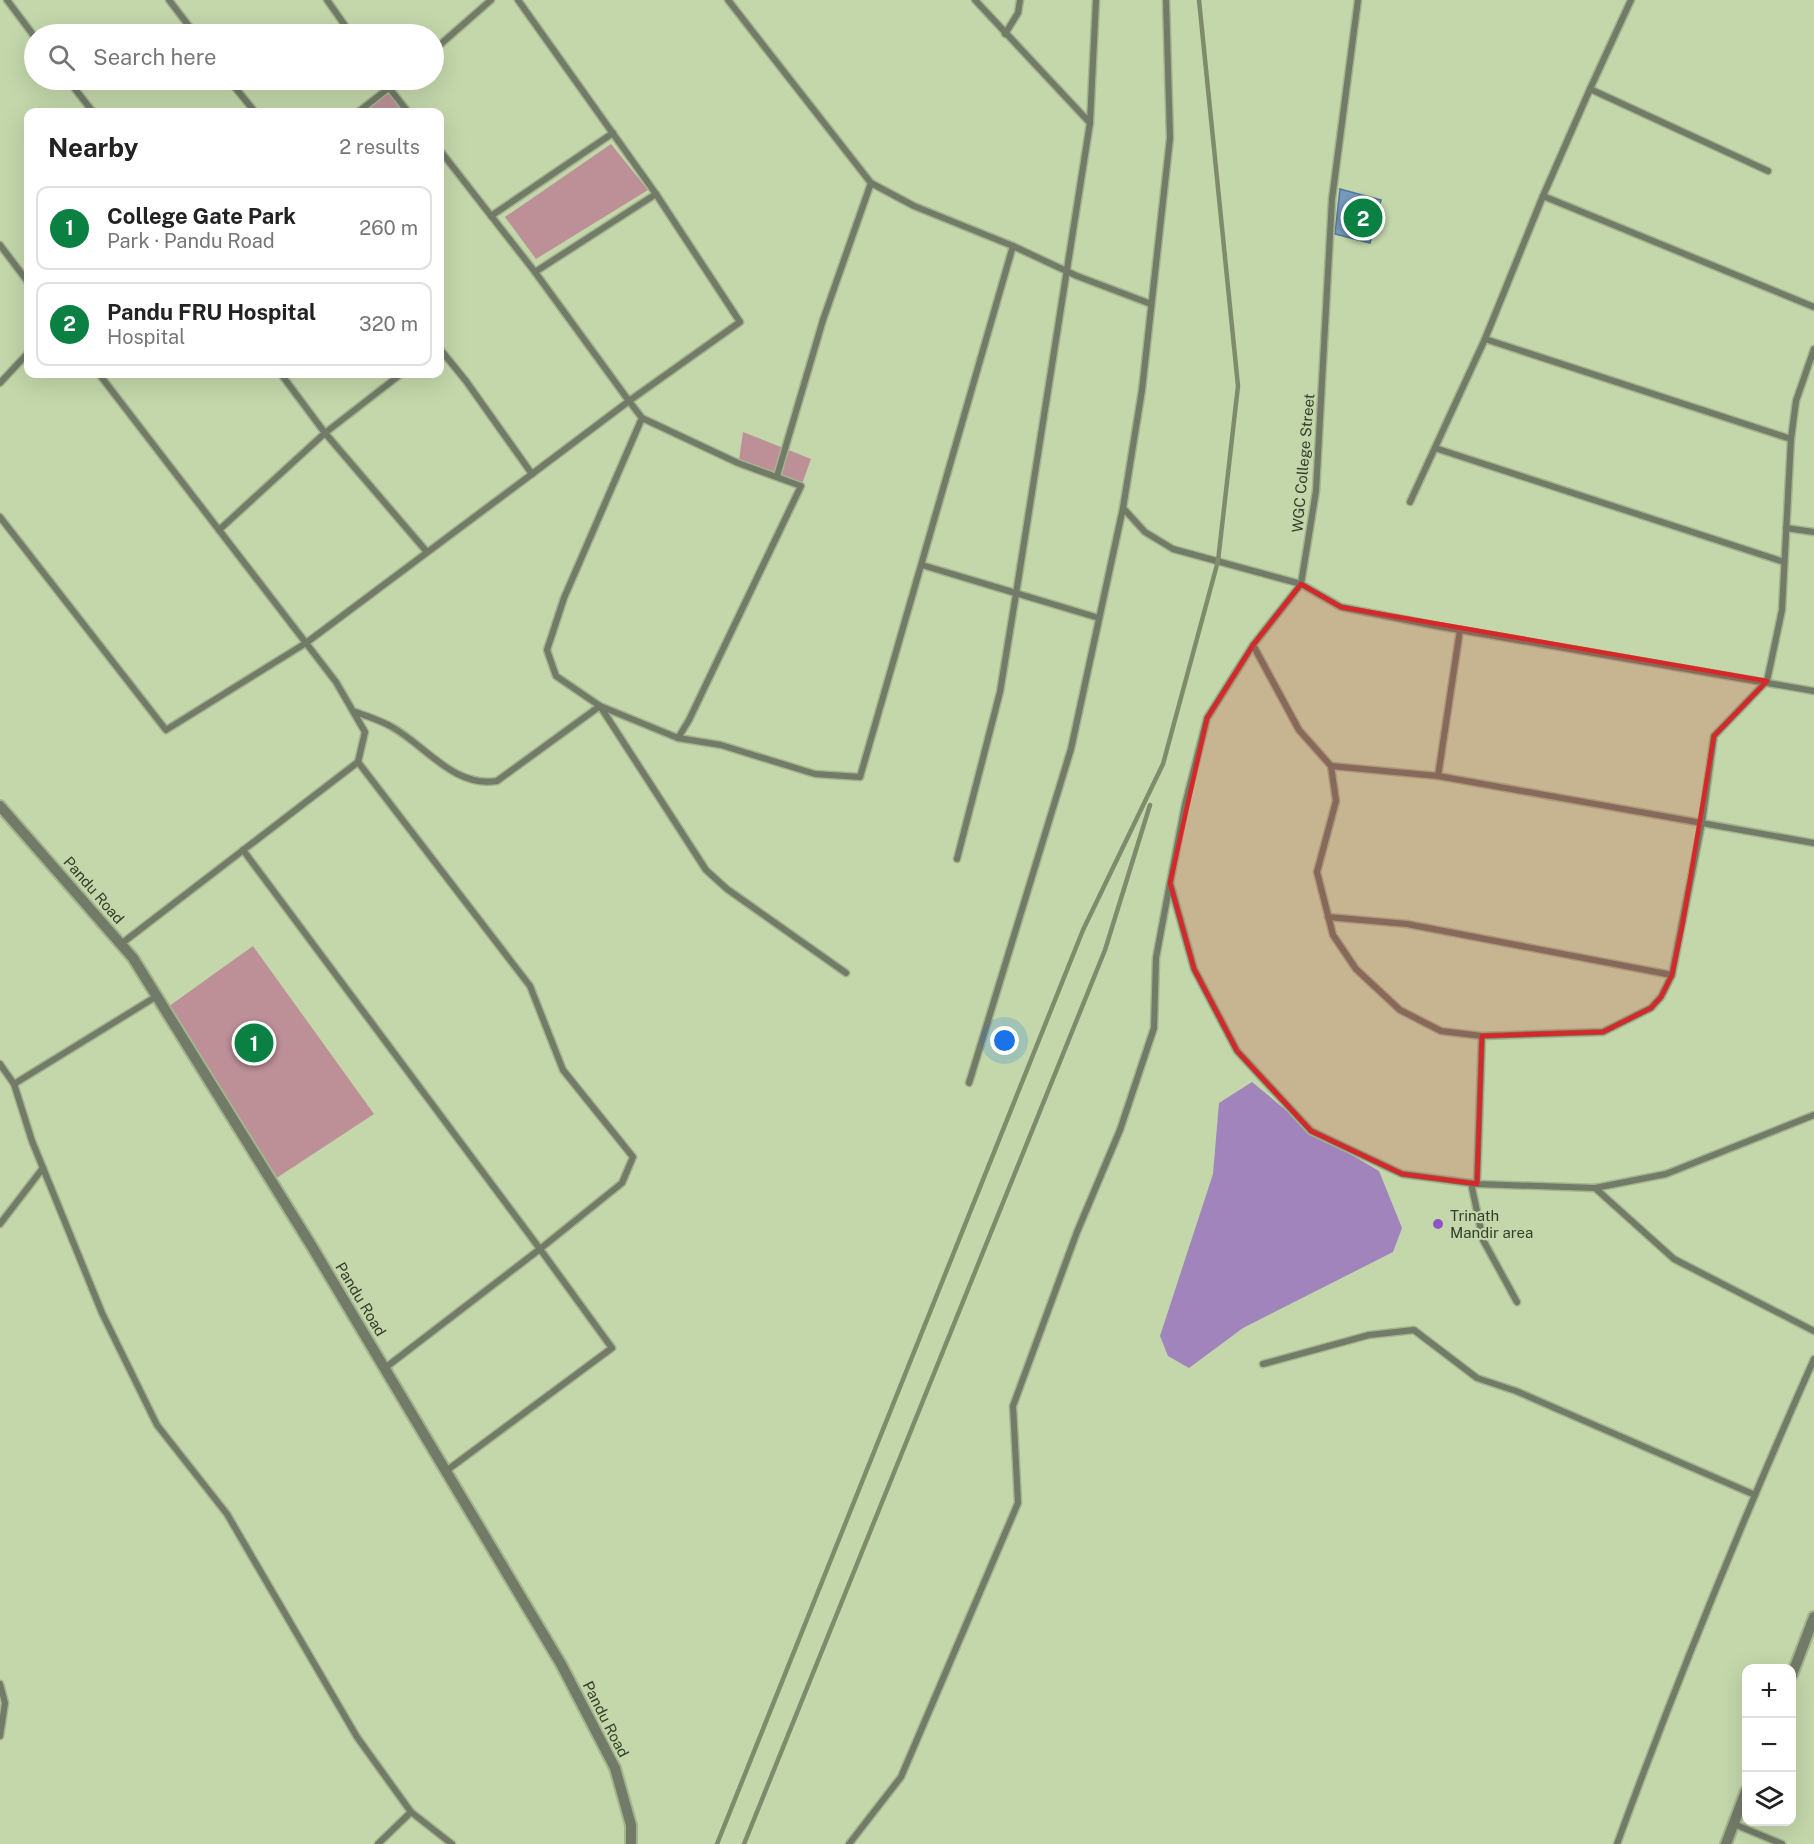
<!DOCTYPE html>
<meta charset="utf-8">
<style>
body{margin:0;font-family:"Public Sans",sans-serif;background:#f2f2f2;color:#222}
.controls{position:absolute;right:18px;bottom:18px;display:grid;overflow:hidden;border-radius:12px;box-shadow:0 6px 24px #0002}
.controls button{width:54px;height:54px;display:grid;place-items:center;padding:0;border:0;border-bottom:2px solid #e0e0e0;background:#fff;color:#222;font:30px sans-serif}
.you{position:absolute;left:1005px;top:1041px;width:21px;height:21px;margin:-15px;border:4px solid #fff;border-radius:50%;background:#1a73e8;box-shadow:0 0 0 9px #1a73e833}
.badge{display:grid;place-items:center;width:39px;height:39px;border-radius:50%;background:#0b8043;color:#fff;font-size:20px;font-weight:700}
.pin{position:absolute;translate:-50% -50%;border:3px solid #fff;box-shadow:0 2px 6px #0006}
.list{margin:0;padding:0;list-style:none}
h2{display:flex;justify-content:space-between;align-items:center;height:78px;margin:0;padding:0 24px;font-size:26px}
h2 small{font-size:20px;font-weight:400;color:#767676}
.list li{display:grid;grid-template-columns:39px 1fr auto;gap:18px;align-items:center;box-sizing:border-box;height:84px;margin:0 12px 12px;padding:0 12px;border:2px solid #e0e0e0;border-radius:12px}
.list b{display:block;font-size:22px;white-space:nowrap}
.list p{margin:0;font-size:20px;white-space:nowrap;color:#767676}
.list em{font-size:20px;font-style:normal;color:#767676}
.icon{flex:none;width:33px;height:33px;fill:none;stroke:currentColor;stroke-width:2;stroke-linecap:round;stroke-linejoin:round}
.map{position:relative;flex:none;width:1814px;height:1844px;overflow:hidden}
.search{position:absolute;background:#fff;box-shadow:0 6px 24px #0002;left:24px;top:24px;width:420px;height:66px;display:flex;align-items:center;gap:15px;box-sizing:border-box;padding:0 21px;border-radius:33px;color:#767676;font-size:22px}
.panel{position:absolute;background:#fff;box-shadow:0 6px 24px #0002;left:24px;top:108px;width:420px;height:270px;border-radius:12px}
.map>svg:first-child{display:block}
.green{fill:#bd9098}
.water{fill:#a084bb}
.building{fill:#769abc;stroke:#547797;stroke-width:1.5}
.lines{fill:none;stroke-linecap:round;stroke-linejoin:round}
.minor-casing{stroke:#a4b58e;stroke-width:9}
.tertiary-casing{stroke:#a4b58e;stroke-width:14}
.minor{stroke:#727a68;stroke-width:6}
.tertiary{stroke:#727a68;stroke-width:10}
.rail{stroke:#7e8c6c;stroke-width:4.5}
.marked{fill:#d62828;fill-opacity:0.2;stroke:#d62828;stroke-width:4.5;stroke-linejoin:round}
.poi-dot{fill:#9352c7;stroke:#c3d7aa;stroke-width:2}
.labels{text-anchor:middle;dominant-baseline:central;stroke-width:4.5;stroke-linejoin:round;paint-order:stroke}
.street-label{font-size:15px;fill:#363e2b;stroke:#c3d7aa}
.poi-label{font-size:15px;fill:#363e2b;stroke:#c3d7aa;text-anchor:start}
</style>
<div class="map">
<svg width="1814" height="1844" viewBox="0 0 1814 1844">
<rect width="100%" height="100%" fill="#c3d7aa"/>
<g class="green">
<path d="M389 88 409 112H358Z"/>
<path d="M611 144 648 190 536 259 505 217Z"/>
<path d="M743 432 811 459 802 484 739 460Z"/>
<path d="M253 946 374 1114 272 1181 165 1009Z"/>
</g>
<path class="water" d="M1252 1082 1311 1131 1379 1171 1402 1228 1393 1252 1243 1328 1189 1368 1168 1356 1160 1336 1213 1174 1219 1103Z"/>
<path class="building" d="M1340 189 1381 200 1370 243 1335 234Z"/>
<g class="lines">
<defs>
<g id="minor">
<path d="M7 0 34 36"/>
<path d="M169 0 195 34"/>
<path d="M327 0 351 34"/>
<path d="M728 0 871 183 914 206 1013 246 1077 276 1151 304"/>
<path d="M975 0 1090 123"/>
<path d="M1166 0 1170 138 1142 390 1123 508 1145 532 1173 549 1301 584 1341 607 1437 626 1814 691"/>
<path d="M1358 0 1332 199 1316 491 1301 584 1253 645 1299 730 1331 766 1336 801 1317 872 1333 935 1356 969 1400 1010 1441 1031 1482 1036"/>
<path d="M1005 34 1018 13 1020 0"/>
<path d="M434 50 491 0"/>
<path d="M68 80 93 112"/>
<path d="M229 80 255 112"/>
<path d="M383 80 408 112"/>
<path d="M1590 89 1631 0"/>
<path d="M358 112 399 80"/>
<path d="M442 153 535 272 656 194 518 0"/>
<path d="M1768 171 1590 89 1543 196 1814 307"/>
<path d="M491 216 613 133"/>
<path d="M0 245 28 282"/>
<path d="M1485 339 1791 439"/>
<path d="M1814 349 1796 401 1791 439 1782 610 1767 681 1714 736 1702 822 1672 975 1661 997 1651 1008 1603 1032 1482 1036 1477 1184 1595 1188 1674 1259 1814 1331"/>
<path d="M99 374 336 682 365 732 358 762 530 986 563 1070 633 1157 622 1183 540 1249 243 850"/>
<path d="M281 374 325 433 427 552"/>
<path d="M0 383 28 353"/>
<path d="M642 418 564 598 547 650 556 676 600 706 678 738 689 720 801 486 738 463 642 418 629 401 740 322 656 194"/>
<path d="M1435 448 1784 562"/>
<path d="M532 474 629 401 535 272"/>
<path d="M777 476 823 320 871 183"/>
<path d="M1410 502 1485 339 1543 196"/>
<path d="M0 517 166 730 306 643 532 474 466 381 440 349"/>
<path d="M1786 528 1814 532"/>
<path d="M219 530 325 433 401 374"/>
<path d="M922 565 1099 618"/>
<path d="M1253 645 1207 718 1185 805 1170 883 1194 969 1237 1051 1311 1131 1402 1174 1477 1184"/>
<path d="M353 711C366 716 380 720 392 727 426 746 454 788 497 781L600 706 706 870 727 889 846 973"/>
<path d="M678 738 721 745 815 774 860 777 1013 246"/>
<path d="M1331 766 1438 776 1814 843"/>
<path d="M1438 776 1460 630"/>
<path d="M957 859 1000 692 1016 594 1090 123 1096 0"/>
<path d="M1328 917 1407 924 1672 975"/>
<path d="M121 944 358 762"/>
<path d="M0 1064 14 1084 32 1141 102 1313 157 1425 227 1514 357 1737 411 1812 452 1844"/>
<path d="M969 1083 1071 749 1123 508"/>
<path d="M14 1084 157 996"/>
<path d="M1471 1183 1483 1240 1517 1302"/>
<path d="M1595 1188 1666 1174 1814 1115"/>
<path d="M0 1224 43 1168"/>
<path d="M1263 1364 1369 1335 1414 1330 1477 1378 1516 1391 1755 1495"/>
<path d="M385 1368 540 1249 612 1348 446 1471"/>
<path d="M0 1684 5 1703 0 1736"/>
<path d="M1734 1824 1782 1844"/>
<path d="M378 1844 411 1812"/>
<path d="M849 1844 901 1777 1018 1503 1013 1406 1077 1232 1120 1130 1154 1028 1156 958 1170 883"/>
<path d="M1617 1844C1677 1680 1743 1519 1814 1359"/>
</g>
<g id="tertiary">
<path d="M0 806 133 958 311 1245 561 1664 615 1768 631 1825V1844"/>
<path d="M1792 1675 1814 1617"/>
<path d="M1726 1844 1746 1791"/>
</g>
</defs>
<use href="#minor" class="minor-casing"/>
<use href="#tertiary" class="tertiary-casing"/>
<use href="#minor" class="minor"/>
<use href="#tertiary" class="tertiary"/>
<g class="rail">
<path d="M717 1844 1083 930 1163 764 1218 561 1238 386 1199 0"/>
<path d="M744 1844 1105 950 1150 805"/>
</g>
</g>
<path class="marked" d="M1301 584 1341 607 1767 681 1714 736 1683 922 1672 975 1661 997 1651 1008 1603 1032 1482 1036 1477 1184 1402 1174 1311 1131 1237 1051 1194 969 1170 883 1207 718 1253 645Z"/>
<circle class="poi-dot" cx="1438" cy="1224" r="6"/>
<g class="labels">
<g class="street-label">
<text transform="translate(1303 463) rotate(-85)">WGC College Street</text>
<text transform="translate(94 890) rotate(49)">Pandu Road</text>
<text transform="translate(361 1299) rotate(59)">Pandu Road</text>
<text transform="translate(606 1719) rotate(63)">Pandu Road</text>
</g>
<g class="poi-label">
<text x="1450" y="1215">Trinath<tspan x="1450" dy="17">Mandir area</tspan></text>
</g>
</g>
</svg>
<div class="controls">
<button>+</button>
<button>−</button>
<button><svg class="icon" aria-label="layers" viewBox="0 0 24 24"><path d="M12 4l9 5-9 5-9-5zM3 14l9 5 9-5"/></svg></button>
</div>
<div class="you"></div>
<div class="pin badge" style="left:254px;top:1043px">1</div>
<div class="pin badge" style="left:1363px;top:218px">2</div>
<div class="search"><svg class="icon" aria-label="search" viewBox="0 0 24 24"><circle cx="10" cy="10" r="6"/><path d="M15 15l6 6"/></svg>Search here</div>
<section class="panel">
<h2>Nearby<small>2 results</small></h2>
<ul class="list">
<li><span class="badge">1</span><div><b>College Gate Park</b><p>Park · Pandu Road</p></div><em>260 m</em></li>
<li><span class="badge">2</span><div><b>Pandu FRU Hospital</b><p>Hospital</p></div><em>320 m</em></li>
</ul>
</section>
</div>
